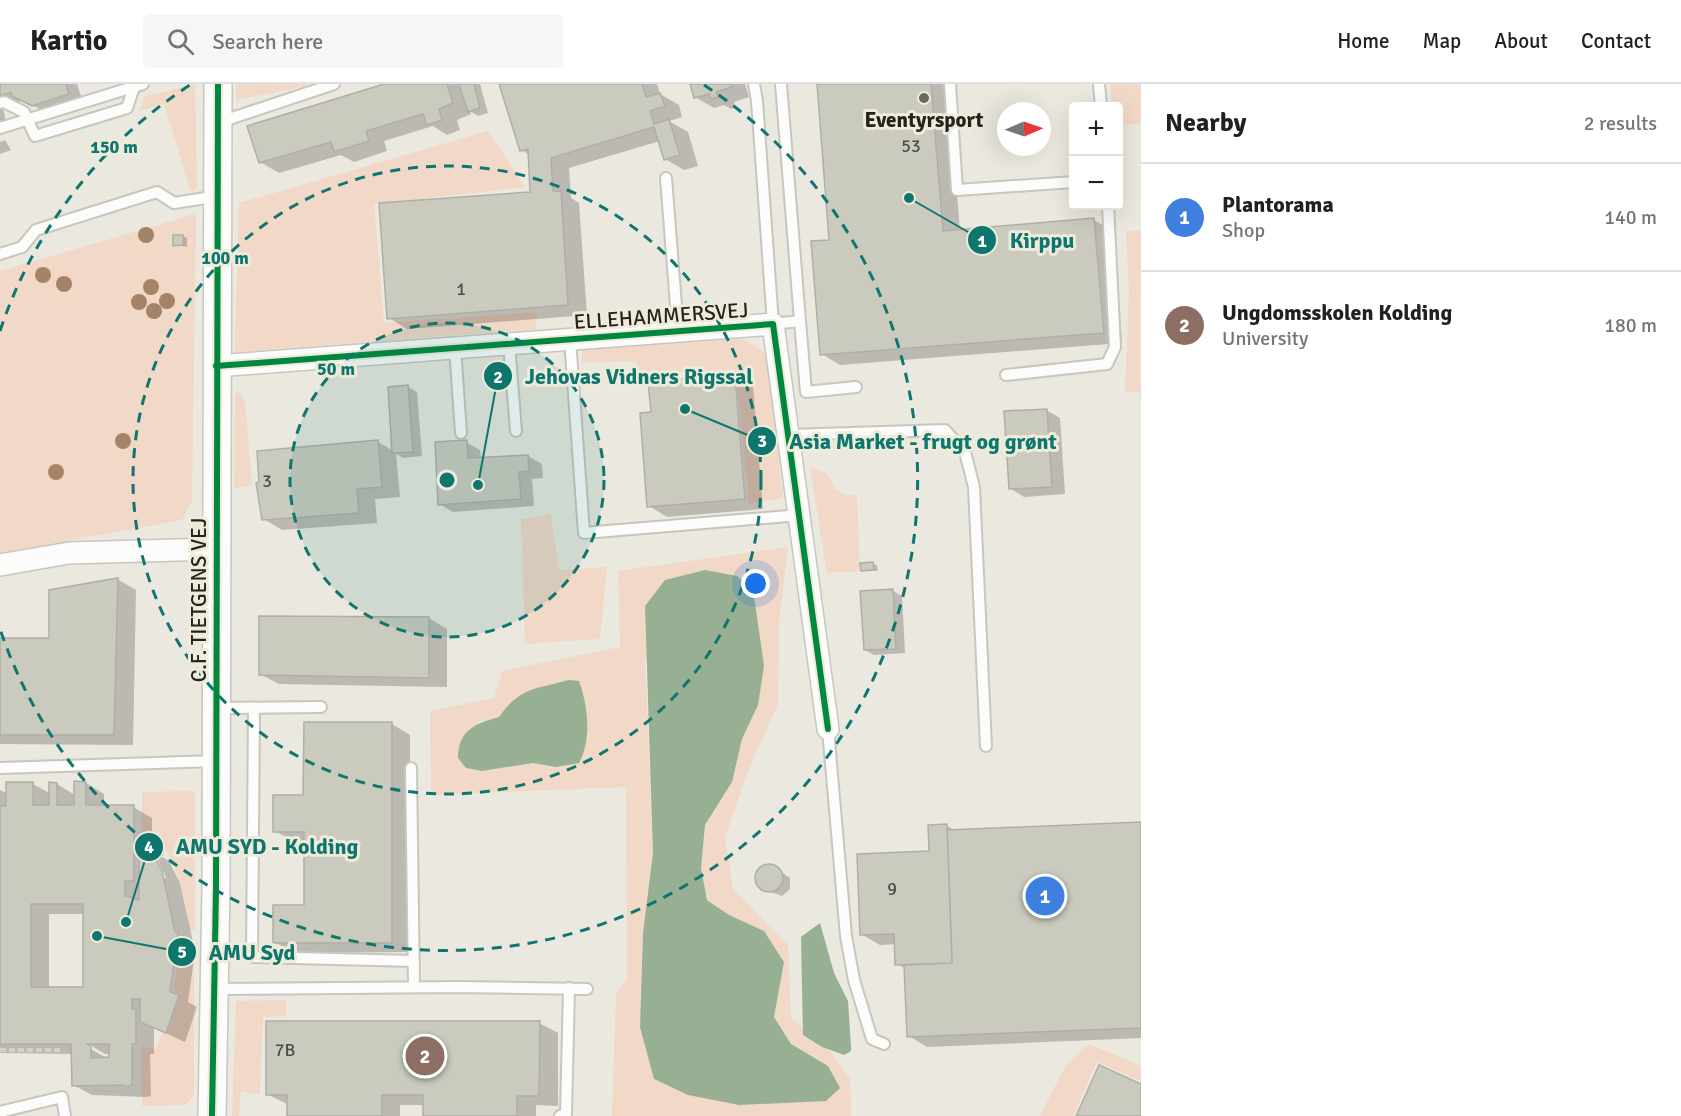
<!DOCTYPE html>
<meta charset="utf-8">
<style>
body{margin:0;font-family:Signika,sans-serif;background:#f6f6f6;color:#202124}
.controls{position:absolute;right:18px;top:18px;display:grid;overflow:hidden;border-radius:6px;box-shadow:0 6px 24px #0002}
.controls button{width:54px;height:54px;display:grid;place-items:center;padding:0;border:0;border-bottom:2px solid #e0e0e0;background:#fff;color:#202124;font:30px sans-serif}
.compass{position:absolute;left:997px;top:18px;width:54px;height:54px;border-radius:50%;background:#fff;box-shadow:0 6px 24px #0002;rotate:88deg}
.you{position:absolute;left:756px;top:500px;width:21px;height:21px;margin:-15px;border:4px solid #fff;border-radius:50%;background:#1a73e8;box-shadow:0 0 0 9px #1a73e833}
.badge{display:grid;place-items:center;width:39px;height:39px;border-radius:50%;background:#696861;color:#fff;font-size:20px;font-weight:700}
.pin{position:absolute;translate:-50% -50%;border:3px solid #fff;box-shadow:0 2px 6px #0006}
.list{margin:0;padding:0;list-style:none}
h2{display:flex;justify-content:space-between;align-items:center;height:78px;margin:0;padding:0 24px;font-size:26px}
h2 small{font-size:20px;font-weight:400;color:#757577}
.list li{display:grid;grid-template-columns:39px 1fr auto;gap:18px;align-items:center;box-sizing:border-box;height:108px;padding:0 24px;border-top:2px solid #e0e0e0}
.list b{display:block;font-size:22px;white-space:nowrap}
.list p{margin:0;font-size:20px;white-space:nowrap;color:#757577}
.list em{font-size:20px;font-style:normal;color:#757577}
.icon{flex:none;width:33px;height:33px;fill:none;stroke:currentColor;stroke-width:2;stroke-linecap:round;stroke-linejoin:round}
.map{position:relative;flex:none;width:1141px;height:1032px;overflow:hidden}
header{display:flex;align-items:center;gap:36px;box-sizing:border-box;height:84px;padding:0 30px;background:#fff;border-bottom:2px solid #e0e0e0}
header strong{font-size:28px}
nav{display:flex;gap:33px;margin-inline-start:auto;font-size:21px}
.search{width:420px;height:54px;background:#f6f6f6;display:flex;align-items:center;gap:15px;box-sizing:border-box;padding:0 21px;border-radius:6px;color:#757577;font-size:22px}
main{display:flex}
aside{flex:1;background:#fff}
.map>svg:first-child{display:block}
.green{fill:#f2d8c6;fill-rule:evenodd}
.water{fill:#97b093}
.shadow{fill:#0003;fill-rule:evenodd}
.building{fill:#cacbbe;stroke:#afafa9;stroke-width:1.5;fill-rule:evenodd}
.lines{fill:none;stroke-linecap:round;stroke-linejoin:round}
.service-casing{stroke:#c7c6bf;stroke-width:14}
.minor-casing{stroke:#c7c6bf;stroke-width:24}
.tertiary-casing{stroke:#c7c6bf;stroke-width:30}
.path{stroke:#d1d1cf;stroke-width:4;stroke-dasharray:6 3;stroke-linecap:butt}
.service{stroke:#fcfcfa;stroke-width:10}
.minor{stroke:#fcfcfa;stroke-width:21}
.tertiary{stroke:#fcfcfa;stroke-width:27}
.cycleway-casing{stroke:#eeebdb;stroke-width:10}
.cycleway{stroke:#00873e;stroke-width:6}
.tree{fill:#a58368}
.ring{fill:none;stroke:#0f766e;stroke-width:3;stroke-dasharray:10 8}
.poi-dot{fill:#696861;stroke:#eeebdb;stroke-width:2}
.labels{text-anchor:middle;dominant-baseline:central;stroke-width:6;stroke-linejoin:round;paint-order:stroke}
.number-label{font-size:18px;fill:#4e4d45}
.poi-label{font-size:21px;font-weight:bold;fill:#24231d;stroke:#eeebdb}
.street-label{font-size:21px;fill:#24231d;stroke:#eeebdb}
.centre{fill:#0f766e;stroke:#eeebdb;stroke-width:3}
.ring-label{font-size:18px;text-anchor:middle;font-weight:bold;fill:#0f766e;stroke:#eeebdb;stroke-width:6;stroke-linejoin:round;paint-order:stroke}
.leader{fill:none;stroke:#0f766e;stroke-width:2}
.callout-dot{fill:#0f766e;stroke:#eeebdb;stroke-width:2}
.mark-label{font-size:18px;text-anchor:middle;font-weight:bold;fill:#fff}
.callout-label{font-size:22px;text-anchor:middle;font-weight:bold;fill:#0f766e;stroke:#eeebdb;stroke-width:6;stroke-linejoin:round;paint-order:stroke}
</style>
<header>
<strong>Kartio</strong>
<div class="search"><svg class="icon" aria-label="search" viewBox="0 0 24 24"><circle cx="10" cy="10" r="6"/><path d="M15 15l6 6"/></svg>Search here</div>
<nav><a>Home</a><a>Map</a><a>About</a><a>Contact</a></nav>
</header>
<main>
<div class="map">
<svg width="1141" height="1032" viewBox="0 0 1141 1032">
<rect width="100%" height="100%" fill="#eae8df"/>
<g class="green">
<path d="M195 0 197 103 191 108 164 20 139 27 144 13Z"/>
<path d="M236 0H305L306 2 236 16Z"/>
<path d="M1110 0H1141V39L1119 41 1118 22H1112Z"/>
<path d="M488 47 525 103 374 120 384 239 537 228 536 245 235 268 239 119Z"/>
<path d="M196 130 192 417 182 436 0 469V187Z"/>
<path d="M1141 146 1140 302 1141 298V320L1139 308H1125L1129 209 1126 148Z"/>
<path d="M743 255 766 269 783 414 749 420 736 286 637 291 636 277 582 279V266Z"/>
<path d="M240 308 245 316 252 401 234 405 235 310Z"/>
<path d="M810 383 827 390 835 405 848 412 857 410 860 487 827 489Z"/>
<path d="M551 430 559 486 607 483 600 555 525 560 521 435Z"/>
<path d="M788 463 779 539 778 620 748 687 725 753 733 805 788 861 791 934 831 968 850 995 851 1032H612L616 911 627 894 626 703 431 711 430 627 494 614 502 587 620 563 618 487ZM645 574 758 621 742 655 732 698 705 741 701 784 708 816 729 831 764 847 784 878 774 933 791 960 828 982 640 943 643 849 653 769ZM499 633 556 683 533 679 482 687 466 684 478 638Z"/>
<path d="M192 707 195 709V846H189C186 824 179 774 160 761 154 757 147 755 142 753V708Z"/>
<path d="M194 857V1011L185 1021 142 1022V963L155 965 179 916 180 909 174 907 179 860Z"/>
<path d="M286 916V932L263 933 260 1010 241 1008 239 1032H232L236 917Z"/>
<path d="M1089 960 1141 982V997L1097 978 1073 1032H1040L1066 981Z"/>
</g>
<g class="water">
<path d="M705 486 737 492 753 505 764 582 758 621 742 655 732 698 705 741 701 784 707 816 729 831 764 847 784 878 774 933 791 960 828 982 840 1004 826 1017 739 1021 688 1011 654 995 640 943 643 849 653 769 645 522 665 496Z"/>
<path d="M569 596 579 597C588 622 592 655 579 679L556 683 533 679 482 687 466 684 458 674C458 647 475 639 499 633 520 603 536 605 569 596Z"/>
<path d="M820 839 834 889 848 917 851 962V967L844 971 822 963 803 951 801 853Z"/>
</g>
<g class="shadow">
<path d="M0 0H77L83 18 47 29 23 16 15 19 1 15 7 42 0 44Z"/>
<path d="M390 0H480L488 29 478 32 470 27 471 30 457 36 460 46 447 51 433 42 384 57 387 67 354 78 341 71 279 89 260 78Z"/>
<path d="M501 0H657L660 10 679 21 682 33 669 37 688 48 698 82 684 86 665 75 660 57 569 84 571 114 579 119 587 231 407 245 389 234 532 110 530 71 521 66Z"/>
<path d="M691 0H745L749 13 734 18 735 23 731 25 724 21 714 24 695 13Z"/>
<path d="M818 0H948L960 147 1094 136 1113 147 1122 259 840 281 822 270 831 157Z"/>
<path d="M5 56 11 66 0 70V58Z"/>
<path d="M183 152 187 154V163L175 161Z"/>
<path d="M734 293 753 303 763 425 667 433 649 422 652 330Z"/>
<path d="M408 303 417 308 422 372 403 374 396 370 400 413 375 415 377 439 282 446 264 435 378 358 394 367Z"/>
<path d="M1046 326 1060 334 1065 410 1024 413 1010 404Z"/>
<path d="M466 358 480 366 481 374 528 372 542 380 543 394 532 395 534 422 453 428 439 420 436 378Z"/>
<path d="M873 479 877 482 878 487 862 486Z"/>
<path d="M117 495 136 506 133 661 0 660V556L50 555Z"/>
<path d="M893 507 902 512 905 569 874 571 865 566Z"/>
<path d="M429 534 447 545V603L279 600 260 590Z"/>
<path d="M392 640 410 651V868L293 869 275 858 305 822V758L294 757 275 747Z"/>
<path d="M86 699 104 710V723H133L152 734V767L169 777 180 799 193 858 196 860 188 918 197 923 185 958 154 944V970H150L151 1012 147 1013 92 1011 73 1001V970L0 969V706L8 710 33 700 51 710 57 700 75 711ZM158 776 166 794 163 795 158 782ZM49 830H85V904H49ZM85 958 105 970H110V976L84 961Z"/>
<path d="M1141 740V954L927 963 909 952 906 885 897 880 896 860 880 861 861 850 931 768 947 742 956 747Z"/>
<path d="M766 781H771L790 794V805L782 812 761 804 756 794 757 789Z"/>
<path d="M539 939 558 949V1022L536 1021V1032H424V1021H400V1032H289V1021L267 1010Z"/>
</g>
<g class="building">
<path d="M0 0H66L69 10 32 22 12 12 11 8 0 12Z"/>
<path d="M384 0H447L453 19 439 25 442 36 427 41 423 30 366 47 369 57 334 68 331 58 259 79 247 42Z"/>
<path d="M459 0H474L480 24 468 28Z"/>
<path d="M499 0H642L646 13 660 9 665 22 650 27 654 40 669 35 680 71 664 76 654 43 551 74 553 107H561L568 221 387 235 379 119 530 108 528 65 520 67Z"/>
<path d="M690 0H731L732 3 716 8 718 13 711 15 709 10 694 14Z"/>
<path d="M817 0H931L943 147 1094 134 1104 249 820 271 811 157 829 156Z"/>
<path d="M173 151H183V161L173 162Z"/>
<path d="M735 291 745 415 647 423 640 329 651 328 648 298Z"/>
<path d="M408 301 413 368 392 369 388 303Z"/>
<path d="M1047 325 1052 403 1009 405 1004 327Z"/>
<path d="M378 356 382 403 357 405 359 429 262 436 256 399 259 398 257 367Z"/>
<path d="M467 356 468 374 528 371 529 387 519 388 521 415 438 421 435 358Z"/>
<path d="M873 478 874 486 861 487 860 479Z"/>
<path d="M118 494 114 651H0V554H49V506Z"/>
<path d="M893 505 896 565 864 566 860 507Z"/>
<path d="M259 532 429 533V594L259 591Z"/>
<path d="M304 638H392V859H273V821H304V748H273V711H303Z"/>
<path d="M74 697 86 698V721H134V797H125V812L139 816V771L151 765 162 787 175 848H178L170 908 179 911 166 949 140 938V915H132V925H136V960H132V1001L127 1003 124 1001 72 1002 71 960H0V722H6V698H33V721H49V698L57 699V721H74ZM31 820H83V903H31ZM87 960H109V973L91 974V963Z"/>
<path d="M1141 738V944L907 953 904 881 952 879 947 746Z"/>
<path d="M947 740 952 879 895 881 894 850 860 851 857 770 929 767 928 741Z"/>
<circle cx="769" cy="794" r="14"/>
<path d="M266 937H540L539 1012H517V1032H423V1011H382V1032H287V1011H266Z"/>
<path d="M1099 981 1141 1000V1032H1076Z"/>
</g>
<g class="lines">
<defs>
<g id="service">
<path d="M754 0 757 17 773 240 800 237 781 0"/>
<path d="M950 0 957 106 1074 98"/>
<path d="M1099 0 1101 22"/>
<path d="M0 19 4 18 24 28 35 52 127 24 134 3"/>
<path d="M220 38 334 0"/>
<path d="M0 44 143 0"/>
<path d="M666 94 678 247"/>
<path d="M0 170 22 163 36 146 157 108 174 119 218 112"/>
<path d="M800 237 806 308 856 303"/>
<path d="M570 255 584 449 800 431"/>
<path d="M509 260 516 347"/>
<path d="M455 264 461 349"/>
<path d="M1006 291 1107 280 1115 263 1108 122"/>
<path d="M789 351 945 346 965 368 974 403 986 662"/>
<path d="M217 624 321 623"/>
<path d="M254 624 252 873 414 877"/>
<path d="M828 645 846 852 854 896 872 955 884 960"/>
<path d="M0 684 216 677"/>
<path d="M411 684 414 903"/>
<path d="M215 905 459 903 587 905"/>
<path d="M0 1028 62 1013 65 1032"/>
<path d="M560 1032 566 1030 569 904"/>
</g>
<g id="minor">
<path d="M216 282 773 240 828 645"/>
<path d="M0 481 69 469 215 465"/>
</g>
<path id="tertiary" d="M212 1032 216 804 218 0"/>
</defs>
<use href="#service" class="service-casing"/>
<use href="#minor" class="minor-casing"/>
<use href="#tertiary" class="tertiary-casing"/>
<path class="path" d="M0 966H62"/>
<use href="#service" class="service"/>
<use href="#minor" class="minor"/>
<use href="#tertiary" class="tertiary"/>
<defs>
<g id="cycleway">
<path d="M216 282 773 240 828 645"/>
<path d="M212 1032 216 804 218 0"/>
</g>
</defs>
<use href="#cycleway" class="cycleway-casing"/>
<use href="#cycleway" class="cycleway"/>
</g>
<g class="tree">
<circle cx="146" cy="151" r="8"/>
<circle cx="43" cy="191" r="8"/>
<circle cx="64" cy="200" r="8"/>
<circle cx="151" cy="203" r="8"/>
<circle cx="167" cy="217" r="8"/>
<circle cx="139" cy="218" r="8"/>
<circle cx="154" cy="227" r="8"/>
<circle cx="123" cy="357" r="8"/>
<circle cx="56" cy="388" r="8"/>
</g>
<circle cx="447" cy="396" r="157" fill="#0f766e" fill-opacity=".12"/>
<g class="ring">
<circle cx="447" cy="396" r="157"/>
<circle cx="447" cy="396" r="314"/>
<path d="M0 247A471 471 0 0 1 190 1M704 1A471 471 0 1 1 0 545"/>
</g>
<circle class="poi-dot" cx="924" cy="14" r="6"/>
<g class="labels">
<g class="number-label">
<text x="911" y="62">53</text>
<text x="461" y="205">1</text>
<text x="267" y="397">3</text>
<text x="892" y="805">9</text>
<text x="285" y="966">7B</text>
</g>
<g class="poi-label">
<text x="924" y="36">Eventyrsport</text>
</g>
<g class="street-label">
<text transform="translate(661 232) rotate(-4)">ELLEHAMMERSVEJ</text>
<text transform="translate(199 516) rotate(-90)">C.F. TIETGENS VEJ</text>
</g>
</g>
<circle cx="447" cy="396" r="9" class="centre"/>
<g class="ring-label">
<text x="114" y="69">150 m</text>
<text x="225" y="180">100 m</text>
<text x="336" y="291">50 m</text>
</g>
<path class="leader" d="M909 114L982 156M478 401L498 292M685 325L762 357M126 838L149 763M97 852L182 868"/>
<g class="callout-dot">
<circle cx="909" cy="114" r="6"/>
<circle cx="478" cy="401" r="6"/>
<circle cx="685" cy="325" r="6"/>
<circle cx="126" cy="838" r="6"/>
<circle cx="97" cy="852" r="6"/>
<circle cx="982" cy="156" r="15"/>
<circle cx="498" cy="292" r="15"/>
<circle cx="762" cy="357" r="15"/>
<circle cx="149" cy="763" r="15"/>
<circle cx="182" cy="868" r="15"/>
</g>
<g class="mark-label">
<text x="982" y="163">1</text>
<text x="498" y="299">2</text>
<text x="762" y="363">3</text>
<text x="149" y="769">4</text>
<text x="182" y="874">5</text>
</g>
<g class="callout-label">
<text x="1042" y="164">Kirppu</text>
<text x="639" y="300">Jehovas Vidners Rigssal</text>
<text x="923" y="365">Asia Market - frugt og grønt</text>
<text x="267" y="770">AMU SYD - Kolding</text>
<text x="252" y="876">AMU Syd</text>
</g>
</svg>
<div class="controls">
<button>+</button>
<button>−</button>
</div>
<svg class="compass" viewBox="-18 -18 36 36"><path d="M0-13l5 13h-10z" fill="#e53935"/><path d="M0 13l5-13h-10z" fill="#757577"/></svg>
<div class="you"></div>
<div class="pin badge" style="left:1045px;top:812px;background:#3f7fe0">1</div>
<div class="pin badge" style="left:425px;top:972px;background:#8d6e63">2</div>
</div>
<aside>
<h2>Nearby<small>2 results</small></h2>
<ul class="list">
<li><span class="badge" style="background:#3f7fe0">1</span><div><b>Plantorama</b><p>Shop</p></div><em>140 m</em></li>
<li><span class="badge" style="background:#8d6e63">2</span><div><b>Ungdomsskolen Kolding</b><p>University</p></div><em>180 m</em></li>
</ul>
</aside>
</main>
